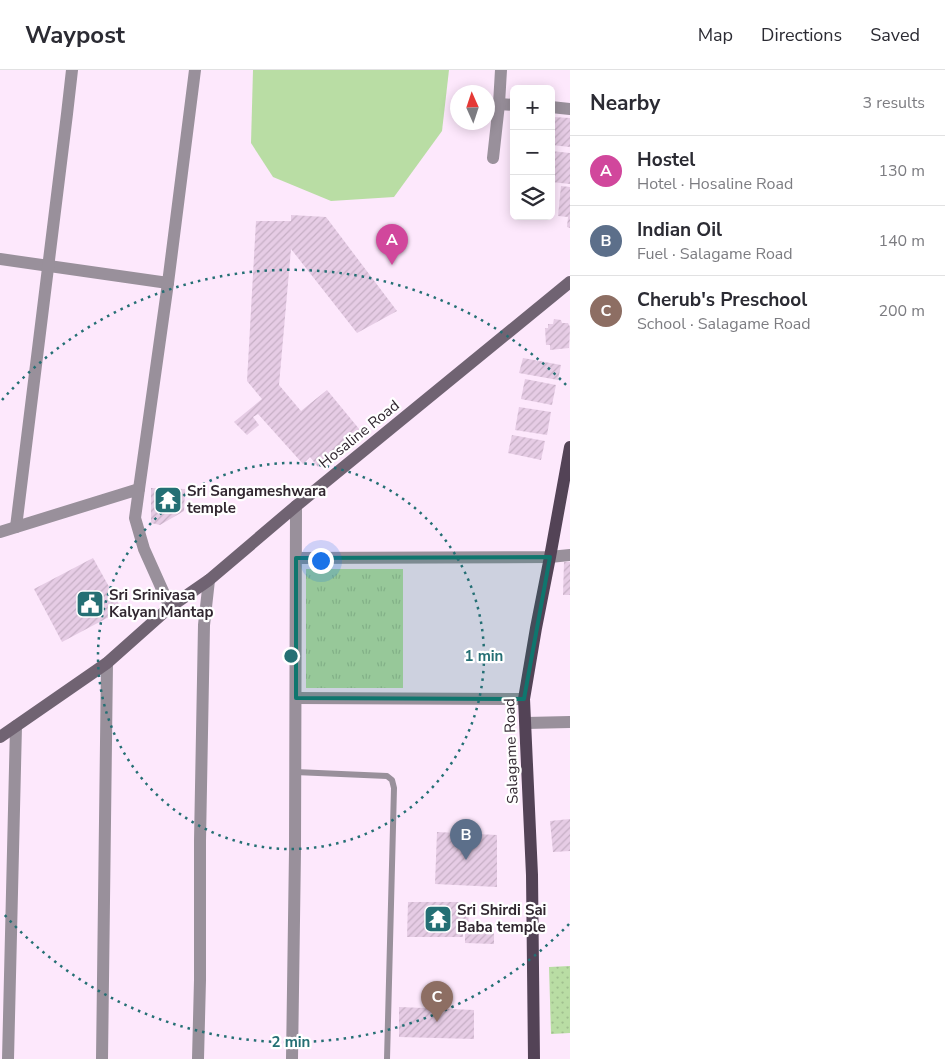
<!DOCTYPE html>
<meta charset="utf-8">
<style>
body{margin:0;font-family:"Nunito Sans",sans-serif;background:#f7f7f7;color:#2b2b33}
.controls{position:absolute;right:15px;top:15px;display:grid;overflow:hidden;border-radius:8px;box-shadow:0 2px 12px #0003}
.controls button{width:45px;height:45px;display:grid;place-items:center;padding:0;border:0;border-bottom:1px solid #e1e1e2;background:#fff;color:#2b2b33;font:25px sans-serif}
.compass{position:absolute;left:450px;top:15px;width:45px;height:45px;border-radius:50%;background:#fff;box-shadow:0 2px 12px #0003;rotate:357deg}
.you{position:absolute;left:320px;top:490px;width:18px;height:18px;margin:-12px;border:4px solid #fff;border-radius:50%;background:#1a73e8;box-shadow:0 0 0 8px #1a73e833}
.badge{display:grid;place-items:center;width:32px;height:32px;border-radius:50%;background:#246f74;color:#fff;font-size:16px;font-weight:700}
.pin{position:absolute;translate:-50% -41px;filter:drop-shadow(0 1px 2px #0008)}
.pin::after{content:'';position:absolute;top:26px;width:18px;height:15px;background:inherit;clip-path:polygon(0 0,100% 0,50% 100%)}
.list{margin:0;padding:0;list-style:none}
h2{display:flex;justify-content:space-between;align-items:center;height:65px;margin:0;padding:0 20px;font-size:21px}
h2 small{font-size:16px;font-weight:400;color:#7c7c81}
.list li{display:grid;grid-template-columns:32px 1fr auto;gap:15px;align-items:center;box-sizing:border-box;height:70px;padding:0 20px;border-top:1px solid #e1e1e2}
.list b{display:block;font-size:19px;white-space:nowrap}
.list p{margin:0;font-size:16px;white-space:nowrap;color:#7c7c81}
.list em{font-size:16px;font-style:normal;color:#7c7c81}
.icon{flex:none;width:28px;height:28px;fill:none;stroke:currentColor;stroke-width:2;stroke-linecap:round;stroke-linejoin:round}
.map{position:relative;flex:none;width:570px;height:989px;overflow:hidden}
header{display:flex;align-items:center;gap:30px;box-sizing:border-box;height:70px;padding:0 25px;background:#fff;border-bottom:1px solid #e1e1e2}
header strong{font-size:24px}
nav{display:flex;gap:28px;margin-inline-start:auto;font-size:18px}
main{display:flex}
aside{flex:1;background:#fff}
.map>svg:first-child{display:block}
.grass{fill:url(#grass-dots)}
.park{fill:url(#park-tufts)}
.garden{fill:#b9dda4}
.building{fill:url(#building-hatch)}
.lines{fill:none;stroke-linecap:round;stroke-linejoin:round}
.lane{stroke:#99909b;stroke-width:6}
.street{stroke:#99909b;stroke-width:12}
.secondary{stroke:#706372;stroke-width:12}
.primary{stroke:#534356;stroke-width:12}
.marked{fill:#0f766e;fill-opacity:0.2;stroke:#0f766e;stroke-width:4;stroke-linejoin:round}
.ring{fill:none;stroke:#246f74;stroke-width:2.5;stroke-dasharray:2.5 5}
.labels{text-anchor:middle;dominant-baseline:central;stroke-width:4.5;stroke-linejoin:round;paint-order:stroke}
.street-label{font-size:15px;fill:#312730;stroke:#fff}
.poi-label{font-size:15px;font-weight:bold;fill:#312730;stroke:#fff;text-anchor:start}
.centre{fill:#246f74;stroke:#fff;stroke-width:2.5}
.ring-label{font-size:15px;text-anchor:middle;font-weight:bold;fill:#246f74;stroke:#fff;stroke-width:4.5;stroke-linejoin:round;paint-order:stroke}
</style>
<header>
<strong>Waypost</strong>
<nav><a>Map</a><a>Directions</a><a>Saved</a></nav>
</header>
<main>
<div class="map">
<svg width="570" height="989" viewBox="0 0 570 989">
<defs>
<pattern id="grass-dots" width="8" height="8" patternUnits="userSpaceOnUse" patternTransform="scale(1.25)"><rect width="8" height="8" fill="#b9dda4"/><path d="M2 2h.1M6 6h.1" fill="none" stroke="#a0be8e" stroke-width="1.8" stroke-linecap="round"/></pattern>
<pattern id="park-tufts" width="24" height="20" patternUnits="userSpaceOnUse" patternTransform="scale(1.25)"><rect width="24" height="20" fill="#b9dda4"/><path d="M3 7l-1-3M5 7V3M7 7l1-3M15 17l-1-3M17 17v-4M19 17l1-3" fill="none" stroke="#a0be8e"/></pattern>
<pattern id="building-hatch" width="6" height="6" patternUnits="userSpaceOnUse" patternTransform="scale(1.25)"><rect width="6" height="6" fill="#e6cce5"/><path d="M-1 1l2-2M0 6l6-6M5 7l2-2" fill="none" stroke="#c6afc5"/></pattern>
</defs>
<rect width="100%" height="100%" fill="#fde8fc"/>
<path class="grass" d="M570 896V963L551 964 549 897Z"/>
<rect class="park" x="306" y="499" width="97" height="119"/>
<path class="garden" d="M253 0H449L442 61 394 127 331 131 273 107 251 73Z"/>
<g class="building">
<path d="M553 47 570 48V77L551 75V59Z"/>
<path d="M551 81 570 83V114L551 112Z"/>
<path d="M561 116 570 117V158L567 157 568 147 558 146Z"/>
<path d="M291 145 326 147 397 241 357 263 291 179 279 315 301 341 327 320 360 360 318 397 310 387 303 394 258 344 253 347 259 355 247 365 234 352 262 329 247 311 256 151H291Z"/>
<path d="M554 249 561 250 562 253H568L570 257 569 278 550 280V275H546L545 258H548V254H553Z"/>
<path d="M523 288 561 295 558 310 519 303Z"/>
<path d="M525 309 556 315 552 335 521 329Z"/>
<path d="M519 337 551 342 547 365 515 360Z"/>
<path d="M512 365 545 371 541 390 508 383Z"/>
<path d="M151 418 185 419 184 441 160 455 151 453Z"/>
<path d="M93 488 122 540 62 572 34 519Z"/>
<path d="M564 492H570V525H563Z"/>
<path d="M570 749V781L553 782 550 751Z"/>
<path d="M437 762 497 765V817L435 814Z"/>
<path d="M408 832H464L463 842 469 841 468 856H463V867H407Z"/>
<path d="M465 860H494V874L465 873Z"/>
<path d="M399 937 474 940V969L399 967Z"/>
</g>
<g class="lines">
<path class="lane" d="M295 702 387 706 392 710 394 718 387 989"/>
<g class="street">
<path d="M499 34 514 35"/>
<path d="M551 37 570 39"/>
<path d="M493 88 499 34 501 0"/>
<path d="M0 189 168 213 195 0"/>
<path d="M139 419 168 213"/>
<path d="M16 457 67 44 72 0"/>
<path d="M0 462 139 419 135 448 144 479 170 537"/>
<path d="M296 488 550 487 570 485"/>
<path d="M296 628 524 629"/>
<path d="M526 653 570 652"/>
<path d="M8 989 16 656"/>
<path d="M102 989 107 593"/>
<path d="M198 989 200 910V771L204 555 209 510"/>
<path d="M292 989 295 781 296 436"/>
</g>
<path class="secondary" d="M0 667 107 593 170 537 209 510 296 436 570 212"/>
<path class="primary" d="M534 989 532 805 524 629 536 558 550 487 570 377"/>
</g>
<path class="marked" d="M550 487 524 629 296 628V488Z"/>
<g class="ring">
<circle cx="291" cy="586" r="193"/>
<path d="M569 854A386 386 0 0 1 2 842M2 330A386 386 0 0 1 569 318"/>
</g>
<defs>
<symbol id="temple-square" viewBox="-11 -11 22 22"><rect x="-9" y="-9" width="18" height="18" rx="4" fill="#246f74" stroke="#fff"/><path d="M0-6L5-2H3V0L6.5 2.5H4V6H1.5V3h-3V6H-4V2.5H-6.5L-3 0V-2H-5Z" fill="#fff"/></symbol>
<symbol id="civic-square" viewBox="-11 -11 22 22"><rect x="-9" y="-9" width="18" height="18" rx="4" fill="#246f74" stroke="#fff"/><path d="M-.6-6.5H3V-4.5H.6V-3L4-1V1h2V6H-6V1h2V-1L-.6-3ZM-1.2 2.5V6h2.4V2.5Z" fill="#fff"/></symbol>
</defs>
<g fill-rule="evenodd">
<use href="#temple-square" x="152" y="414" width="32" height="32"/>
<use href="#civic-square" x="74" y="518" width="32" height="32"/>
<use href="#temple-square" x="422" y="833" width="32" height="32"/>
</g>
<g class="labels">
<g class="street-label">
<text transform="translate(359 364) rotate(-39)">Hosaline Road</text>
<text transform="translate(511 681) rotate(-92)">Salagame Road</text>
</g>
<g class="poi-label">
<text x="187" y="421">Sri Sangameshwara<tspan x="187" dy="17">temple</tspan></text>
<text x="109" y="525">Sri Srinivasa<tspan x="109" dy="17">Kalyan Mantap</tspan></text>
<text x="457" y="840">Sri Shirdi Sai<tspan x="457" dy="17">Baba temple</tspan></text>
</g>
</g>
<circle cx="291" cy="586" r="8" class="centre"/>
<g class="ring-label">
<text x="484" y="591">1 min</text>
<text x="291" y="977">2 min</text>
</g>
</svg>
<div class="controls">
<button>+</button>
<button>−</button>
<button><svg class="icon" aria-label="layers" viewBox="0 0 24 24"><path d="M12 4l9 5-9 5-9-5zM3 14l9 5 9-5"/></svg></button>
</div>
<svg class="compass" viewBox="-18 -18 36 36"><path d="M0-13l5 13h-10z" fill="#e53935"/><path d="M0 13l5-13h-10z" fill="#7c7c81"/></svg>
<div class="you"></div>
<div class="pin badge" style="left:392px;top:195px;background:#d1479c">A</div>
<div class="pin badge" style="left:466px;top:790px;background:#5c6f8a">B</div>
<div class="pin badge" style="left:437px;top:952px;background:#8d6e63">C</div>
</div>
<aside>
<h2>Nearby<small>3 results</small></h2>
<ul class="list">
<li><span class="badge" style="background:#d1479c">A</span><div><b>Hostel</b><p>Hotel · Hosaline Road</p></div><em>130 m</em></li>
<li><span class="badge" style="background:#5c6f8a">B</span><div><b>Indian Oil</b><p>Fuel · Salagame Road</p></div><em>140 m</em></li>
<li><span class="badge" style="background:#8d6e63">C</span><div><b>Cherub's Preschool</b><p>School · Salagame Road</p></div><em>200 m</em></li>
</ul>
</aside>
</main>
